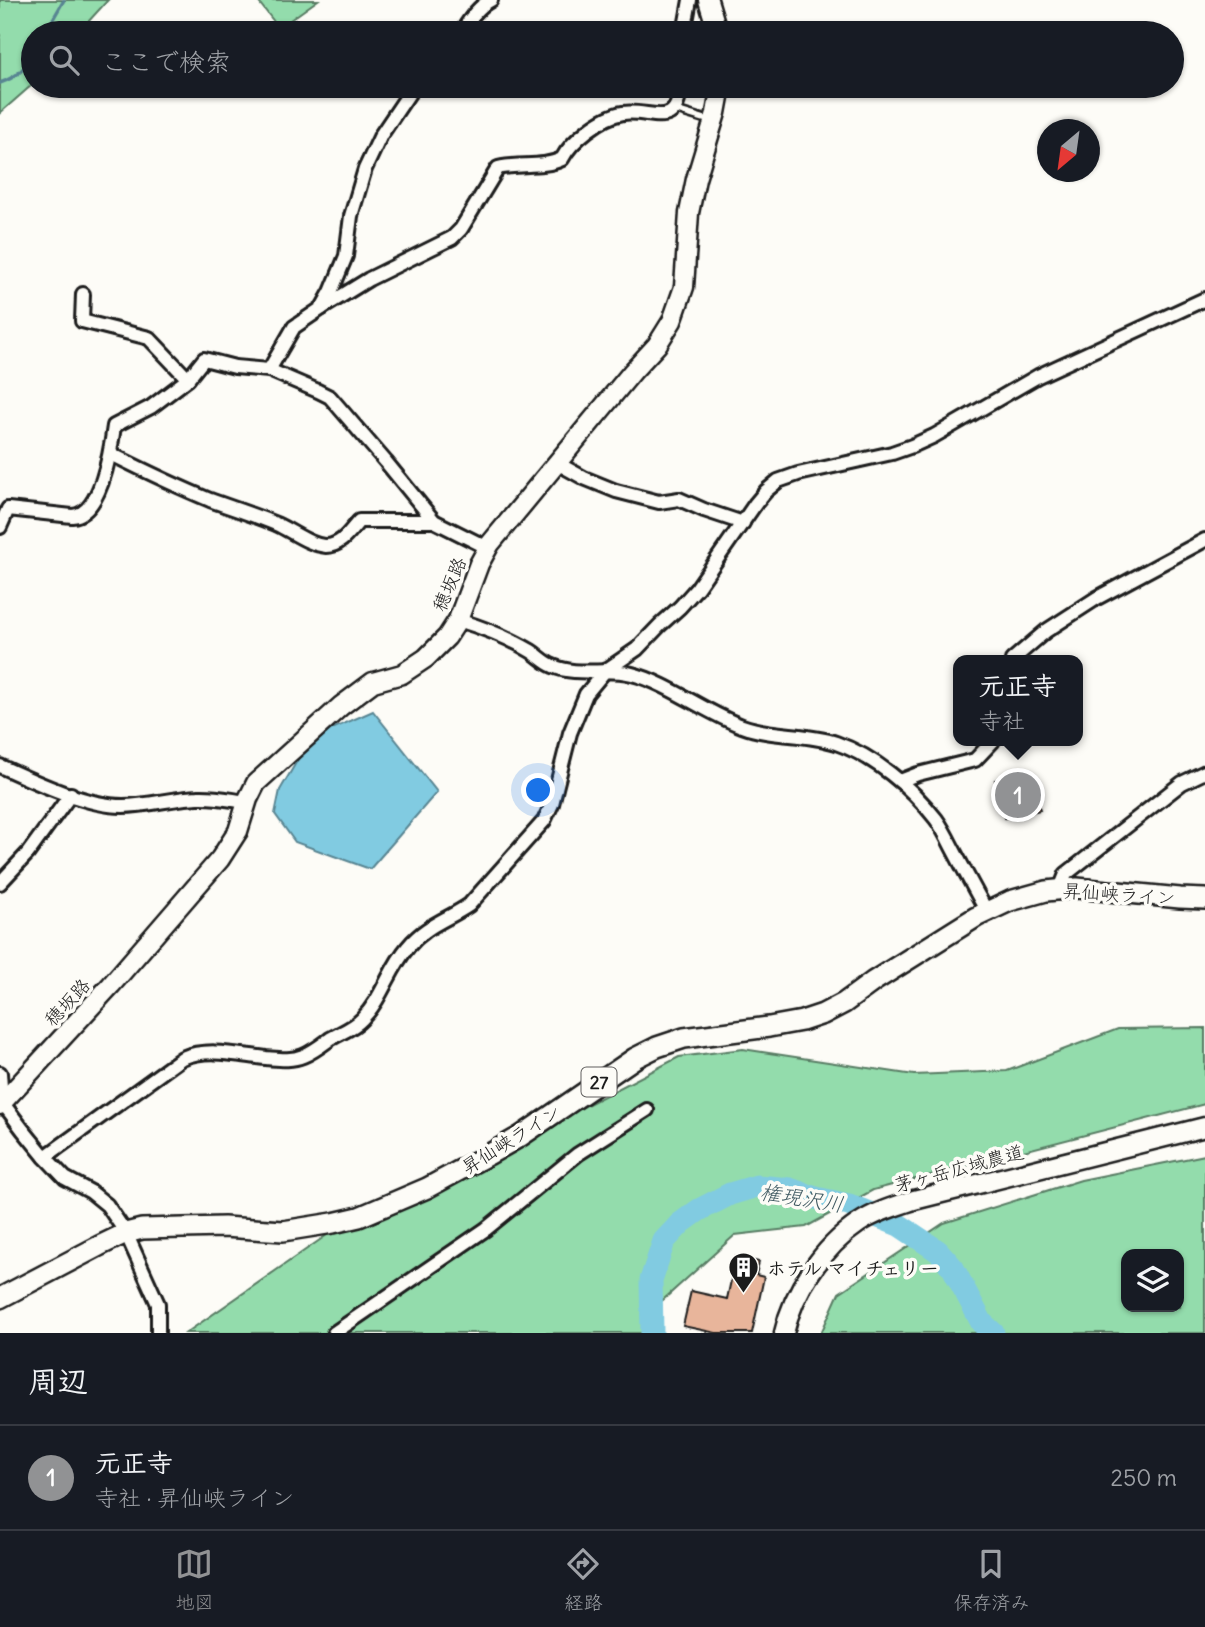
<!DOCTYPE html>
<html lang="ja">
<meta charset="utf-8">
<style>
body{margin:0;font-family:Delius,"Klee One",sans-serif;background:#242831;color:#f1f3f6}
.controls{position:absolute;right:21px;bottom:21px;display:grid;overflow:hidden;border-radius:14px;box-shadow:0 2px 5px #0004}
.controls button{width:63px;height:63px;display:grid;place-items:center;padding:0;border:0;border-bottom:2px solid #363941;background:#171b24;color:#f1f3f6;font:35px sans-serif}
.compass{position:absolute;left:1037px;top:119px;width:63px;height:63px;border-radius:50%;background:#171b24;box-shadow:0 2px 5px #0004;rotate:209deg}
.you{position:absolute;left:539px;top:791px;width:24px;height:24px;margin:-18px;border:5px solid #fff;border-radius:50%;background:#1a73e8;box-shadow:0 0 0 10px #1a73e833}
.badge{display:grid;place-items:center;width:46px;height:46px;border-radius:50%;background:#919294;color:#fff;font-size:23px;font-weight:700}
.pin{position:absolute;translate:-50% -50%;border:4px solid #fff;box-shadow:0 2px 7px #0006}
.popup{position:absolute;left:953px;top:655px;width:130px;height:91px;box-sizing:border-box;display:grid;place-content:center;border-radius:14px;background:#171b24;filter:drop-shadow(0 2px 5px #0005);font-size:23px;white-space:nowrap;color:#9ea1a6}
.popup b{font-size:26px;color:#f1f3f6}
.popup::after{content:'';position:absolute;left:50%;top:100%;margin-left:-14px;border:14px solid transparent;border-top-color:#171b24}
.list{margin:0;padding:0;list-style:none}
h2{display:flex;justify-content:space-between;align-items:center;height:91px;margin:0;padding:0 28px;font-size:30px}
h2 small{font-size:23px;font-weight:400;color:#9ea1a6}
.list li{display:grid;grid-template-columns:46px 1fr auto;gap:21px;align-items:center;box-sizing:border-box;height:105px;padding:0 28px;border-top:2px solid #363941}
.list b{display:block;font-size:26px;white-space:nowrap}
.list p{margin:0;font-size:23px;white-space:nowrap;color:#9ea1a6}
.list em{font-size:23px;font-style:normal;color:#9ea1a6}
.icon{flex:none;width:38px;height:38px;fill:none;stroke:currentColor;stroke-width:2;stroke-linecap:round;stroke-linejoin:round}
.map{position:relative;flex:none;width:1205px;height:1333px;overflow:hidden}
.search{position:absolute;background:#171b24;box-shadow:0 2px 5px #0004;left:21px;right:21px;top:21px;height:77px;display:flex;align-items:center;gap:18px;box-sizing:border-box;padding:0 24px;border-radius:38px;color:#9ea1a6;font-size:26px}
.sheet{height:196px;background:#171b24}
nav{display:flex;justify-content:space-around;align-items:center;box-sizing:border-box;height:98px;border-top:2px solid #363941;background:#171b24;font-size:19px;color:#9ea1a6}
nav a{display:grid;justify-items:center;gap:4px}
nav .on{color:#919294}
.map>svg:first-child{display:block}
.green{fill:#93dcac;stroke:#587c64;stroke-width:2;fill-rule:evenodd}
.water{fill:#81cbe1;stroke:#598592;stroke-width:2}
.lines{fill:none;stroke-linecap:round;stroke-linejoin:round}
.stream{stroke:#598592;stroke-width:3.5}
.river{stroke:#81cbe1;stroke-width:23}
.building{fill:#e8b59b;stroke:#1c1c1c;stroke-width:2}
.service-casing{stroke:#1c1c1c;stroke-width:11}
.minor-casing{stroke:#1c1c1c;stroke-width:18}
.secondary-casing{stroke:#1c1c1c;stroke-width:23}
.primary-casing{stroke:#1c1c1c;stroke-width:24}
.service{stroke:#fdfcf7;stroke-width:6}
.minor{stroke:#fdfcf7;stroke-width:12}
.secondary{stroke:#fdfcf7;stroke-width:18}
.primary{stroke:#fdfcf7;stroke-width:19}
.labels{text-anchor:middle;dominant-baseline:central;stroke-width:7;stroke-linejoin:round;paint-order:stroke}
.shield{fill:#fdfcf7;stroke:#605f5e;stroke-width:2}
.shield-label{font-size:18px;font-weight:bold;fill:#1c1c1c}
.street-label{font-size:19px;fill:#1c1c1c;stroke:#fdfcf7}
.poi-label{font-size:19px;font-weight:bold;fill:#1c1c1c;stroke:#fdfcf7;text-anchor:start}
.water-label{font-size:21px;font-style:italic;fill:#3f5961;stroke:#fdfcf7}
</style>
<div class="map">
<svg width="1205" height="1333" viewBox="0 0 1205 1333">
<rect width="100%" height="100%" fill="#fdfcf7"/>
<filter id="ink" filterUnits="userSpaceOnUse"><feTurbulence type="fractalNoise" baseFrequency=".0143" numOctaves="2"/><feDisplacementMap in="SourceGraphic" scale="14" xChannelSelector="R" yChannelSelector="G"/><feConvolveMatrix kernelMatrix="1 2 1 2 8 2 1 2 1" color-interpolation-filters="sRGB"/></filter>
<g filter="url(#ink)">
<g class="green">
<path d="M0 0H108L78 33H33V84L0 113Z"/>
<path d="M257 0H318L279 28Z"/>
<path d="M1205 1028V1104L873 1190 806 1227 735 1235 653 1309 657 1333H186L327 1235 462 1170 679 1057 743 1049 914 1075 1007 1071 1118 1029Z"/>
<path d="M1205 1155V1333H821L839 1293 944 1223 1081 1180ZM1126 1254H1179V1307H1126Z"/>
</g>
<path class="water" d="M373 711 437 792 370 869 295 842 275 814 280 790 304 749 325 732Z"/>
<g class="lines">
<g class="stream">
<path d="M45 33 64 0"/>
<path d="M0 83C17 77 25 69 33 54"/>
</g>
<path class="river" d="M652 1333 651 1280 664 1241 681 1223 699 1210 730 1194 757 1186 790 1189 816 1198 849 1205 899 1225 938 1251 953 1268 982 1323 993 1333"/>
</g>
<g class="building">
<path d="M1030 771 1040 810 1005 818 995 780Z"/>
<path d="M736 1257 759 1262 756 1275 764 1277 752 1333H716L683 1326 691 1291 727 1299Z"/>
</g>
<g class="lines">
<defs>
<path id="service" d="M675 110 711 121"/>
<g id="minor">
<path d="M461 33C469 21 477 7 491 0"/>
<path d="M684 33 690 0"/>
<path d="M83 294 82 321 149 338 188 379"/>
<path d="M322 308 369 279 452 238 461 229 498 168C519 163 543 168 562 159 571 141 602 116 623 113 651 109 678 132 680 86"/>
<path d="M269 370 294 327 322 308 331 292 346 256 351 216 365 169 381 135 414 86"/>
<path d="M111 454C143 470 176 486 210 500 232 508 254 515 276 524 292 531 309 545 326 546 341 546 350 531 359 521H434"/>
<path d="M557 463 584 478 616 491 659 502 679 499 704 510 743 523"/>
<path d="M0 527 8 509 72 516C101 515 111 449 114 426L151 407 188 379 204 359 235 367 269 370 318 391 330 397 386 462 434 521 488 548"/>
<path d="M458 620C484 628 508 637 531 651 539 656 545 663 553 666 578 677 606 667 632 674 668 683 706 713 742 726 772 737 805 733 836 743 874 756 911 787 936 819 942 827 947 837 952 847 963 868 975 890 987 912"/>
<path d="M1012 660 1046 631 1097 598 1205 540"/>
<path d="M0 766C33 781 86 806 123 806 148 806 173 798 198 797 214 796 231 800 247 802"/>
<path d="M900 781 918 774 975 760 993 741"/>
<path d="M0 883 28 853 71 794"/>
<path d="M1060 889 1066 874 1182 783 1205 772"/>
<path d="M0 1073 2 1102 23 1130 45 1157 65 1178 91 1192 107 1205 126 1233 158 1304V1333"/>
<path d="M45 1157 182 1058C208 1047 238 1055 266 1058 279 1059 291 1061 303 1056 313 1052 322 1045 330 1039 340 1033 354 1028 362 1019 382 999 389 969 408 947 426 925 447 920 469 905L544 821 552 804 570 733 586 694 605 671 637 649 660 625 680 607 697 588 756 503 766 491 778 481 798 474 892 453 912 446 934 436 1038 376 1205 299"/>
<path d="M334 1333 486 1229 578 1154 647 1110"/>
</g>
<g id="secondary">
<path d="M708 0 718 33"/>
<path d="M0 1105 111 985 220 859 238 831 248 799 256 783 341 706 373 682 402 674 426 658 447 637 458 620 479 564 490 544 633 371 657 345 672 321 684 287 689 213 696 179 716 113 721 86"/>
<path d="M784 1333C793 1291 823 1247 859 1223 875 1212 896 1206 914 1200L1205 1127"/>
</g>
<path id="primary" d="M0 1298 99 1246 126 1233 142 1229 224 1227 283 1231 333 1223 359 1217 427 1188 488 1155 521 1136 635 1058 657 1047 684 1038 769 1027 802 1021 823 1014 844 1003 874 981 976 917 1010 901 1046 891 1077 888 1180 898 1205 899"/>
</defs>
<use href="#service" class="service-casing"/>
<use href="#minor" class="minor-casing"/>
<use href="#secondary" class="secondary-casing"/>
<use href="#primary" class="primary-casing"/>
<use href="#service" class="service"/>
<use href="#minor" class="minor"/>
<use href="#secondary" class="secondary"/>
<use href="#primary" class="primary"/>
</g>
</g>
<defs>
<symbol id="building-pin" viewBox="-11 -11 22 30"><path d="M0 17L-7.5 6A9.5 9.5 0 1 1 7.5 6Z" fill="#1c1c1c" stroke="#fdfcf7"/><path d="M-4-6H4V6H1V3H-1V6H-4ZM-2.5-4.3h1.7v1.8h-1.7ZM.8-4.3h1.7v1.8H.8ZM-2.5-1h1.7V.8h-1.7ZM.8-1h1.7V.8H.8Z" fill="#fff"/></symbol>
</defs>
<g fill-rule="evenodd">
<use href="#building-pin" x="726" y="1250" width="35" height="47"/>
</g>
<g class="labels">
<rect class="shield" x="581.5" y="1067.5" width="35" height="29" rx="5"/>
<g class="shield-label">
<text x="599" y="1082">27</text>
</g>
<g class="street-label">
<text transform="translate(449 584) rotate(-67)">穂坂路</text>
<text transform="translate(1119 894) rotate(4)">昇仙峡ライン</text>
<text transform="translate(67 1002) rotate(-47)">穂坂路</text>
<text transform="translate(511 1139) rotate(-32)">昇仙峡ライン</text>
<text transform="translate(959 1168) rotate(-15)">茅ヶ岳広域農道</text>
</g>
<g class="poi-label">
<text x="767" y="1268">ホテル マイチェリー</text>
</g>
<g class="water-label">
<text transform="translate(802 1198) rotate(9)">権現沢川</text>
</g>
</g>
</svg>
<div class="controls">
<button><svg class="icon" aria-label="layers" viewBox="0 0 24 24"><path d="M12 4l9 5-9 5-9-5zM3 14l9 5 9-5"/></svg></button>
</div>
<svg class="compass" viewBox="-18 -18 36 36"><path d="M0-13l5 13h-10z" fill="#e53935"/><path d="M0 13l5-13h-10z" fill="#9ea1a6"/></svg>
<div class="you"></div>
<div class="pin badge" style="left:1018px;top:795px">1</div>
<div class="popup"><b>元正寺</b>寺社</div>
<div class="search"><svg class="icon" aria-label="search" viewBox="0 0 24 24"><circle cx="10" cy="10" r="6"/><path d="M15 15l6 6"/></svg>ここで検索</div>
</div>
<section class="sheet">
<h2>周辺<small></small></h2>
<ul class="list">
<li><span class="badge">1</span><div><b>元正寺</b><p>寺社 · 昇仙峡ライン</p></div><em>250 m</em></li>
</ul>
</section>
<nav>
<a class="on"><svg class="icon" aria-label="map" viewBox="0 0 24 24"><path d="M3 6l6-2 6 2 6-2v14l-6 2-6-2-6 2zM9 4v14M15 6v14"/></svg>地図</a>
<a><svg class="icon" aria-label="directions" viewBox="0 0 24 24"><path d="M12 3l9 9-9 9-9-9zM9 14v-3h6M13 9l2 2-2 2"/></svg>経路</a>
<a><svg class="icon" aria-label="saved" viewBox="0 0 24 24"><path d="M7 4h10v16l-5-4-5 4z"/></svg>保存済み</a>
</nav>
